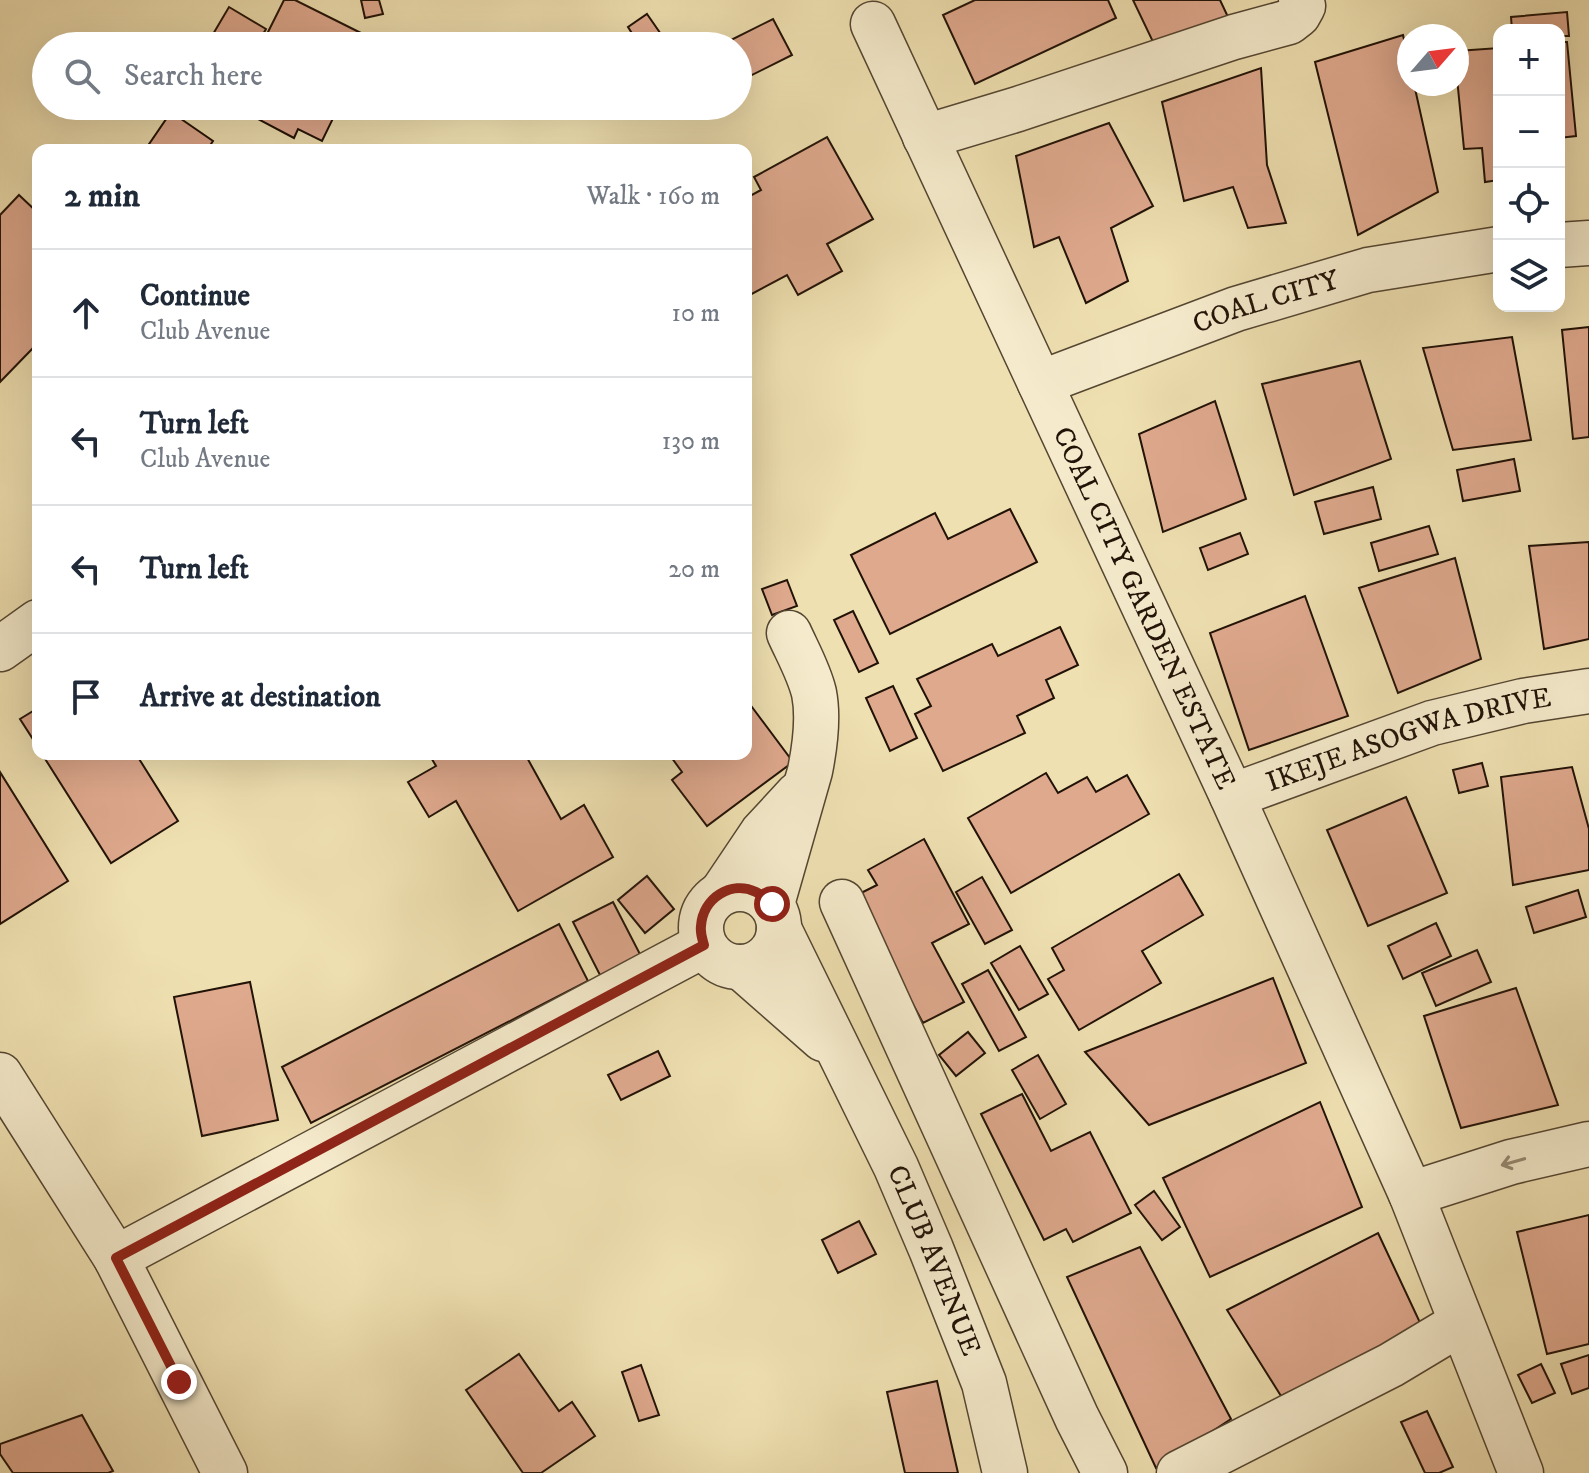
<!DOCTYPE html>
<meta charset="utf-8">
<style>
body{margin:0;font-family:"IM FELL DW Pica",serif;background:#f6f6f7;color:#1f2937}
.controls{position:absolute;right:24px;top:24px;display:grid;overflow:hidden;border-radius:16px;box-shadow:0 8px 32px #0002}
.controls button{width:72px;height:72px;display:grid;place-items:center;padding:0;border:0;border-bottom:2px solid #e0e1e3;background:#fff;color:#1f2937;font:40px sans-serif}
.compass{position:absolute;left:1397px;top:24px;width:72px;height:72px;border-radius:50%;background:#fff;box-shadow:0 8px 32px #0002;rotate:62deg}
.stop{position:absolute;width:24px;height:24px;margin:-18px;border:6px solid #8f2418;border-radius:50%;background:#fff}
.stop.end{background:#8f2418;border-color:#fff;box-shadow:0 2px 8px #0008}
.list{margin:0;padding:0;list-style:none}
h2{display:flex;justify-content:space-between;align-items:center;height:104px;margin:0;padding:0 32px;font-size:34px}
h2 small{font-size:26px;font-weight:400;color:#747a83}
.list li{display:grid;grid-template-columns:52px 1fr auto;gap:24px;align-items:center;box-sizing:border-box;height:128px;padding:0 32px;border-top:2px solid #e0e1e3}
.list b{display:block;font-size:30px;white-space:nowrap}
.list p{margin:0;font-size:26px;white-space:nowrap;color:#747a83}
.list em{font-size:26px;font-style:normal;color:#747a83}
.icon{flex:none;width:44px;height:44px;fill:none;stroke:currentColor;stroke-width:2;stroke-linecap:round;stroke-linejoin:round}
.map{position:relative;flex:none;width:1589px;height:1473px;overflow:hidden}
.search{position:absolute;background:#fff;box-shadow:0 8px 32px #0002;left:32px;top:32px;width:720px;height:88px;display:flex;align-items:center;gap:20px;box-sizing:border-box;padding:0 28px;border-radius:44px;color:#747a83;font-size:30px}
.panel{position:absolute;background:#fff;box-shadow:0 8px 32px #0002;left:32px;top:144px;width:720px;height:616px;border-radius:16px}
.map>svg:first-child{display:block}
.building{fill:#dfa98e;stroke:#211207;stroke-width:2}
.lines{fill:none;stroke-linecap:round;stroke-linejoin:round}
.minor-casing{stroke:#544632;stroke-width:47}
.minor{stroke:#f5ebcc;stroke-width:44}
.oneway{stroke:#968973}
.route{stroke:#8f2418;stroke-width:10}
.labels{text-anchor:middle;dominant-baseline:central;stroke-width:6;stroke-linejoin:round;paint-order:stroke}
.street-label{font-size:28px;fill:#211207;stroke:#f5ebcc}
</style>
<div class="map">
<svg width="1589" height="1473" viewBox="0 0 1589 1473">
<rect width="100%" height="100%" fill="#efe0b1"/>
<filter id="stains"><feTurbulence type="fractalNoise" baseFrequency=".0025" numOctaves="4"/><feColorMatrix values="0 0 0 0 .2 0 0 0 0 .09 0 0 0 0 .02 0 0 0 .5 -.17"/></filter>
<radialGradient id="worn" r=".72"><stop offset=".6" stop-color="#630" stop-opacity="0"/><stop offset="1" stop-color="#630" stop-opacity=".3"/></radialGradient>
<g class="building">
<path d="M284 0H295L387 46H261Z"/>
<path d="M361 0H379L383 14 365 18Z"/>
<path d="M975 0H1108L1116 18 975 84 943 15Z"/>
<path d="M1133 0H1220L1237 36 1166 69Z"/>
<path d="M229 7 266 29 256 46H206Z"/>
<path d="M1567 12 1569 36H1559V30H1512L1511 17Z"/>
<path d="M647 14 665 40 657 46H640L628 27Z"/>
<path d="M773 19 792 55 738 82V46H719Z"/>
<path d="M1403 35 1409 62V84H1414L1438 192 1358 235 1315 62Z"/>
<path d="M1559 42H1567L1576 136 1559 138Z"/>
<path d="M1499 48V180L1485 182 1482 148 1464 149 1457 78V51Z"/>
<path d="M1261 68 1267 165 1286 223 1248 228 1233 187 1184 201 1162 102Z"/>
<path d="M248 106H361L356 117 338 108 322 141 298 129 294 138 245 112Z"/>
<path d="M661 106H691L667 118Z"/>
<path d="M171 112 213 141 207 150H145Z"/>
<path d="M1109 123 1153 206 1111 228 1128 281 1086 303 1059 237 1034 247 1016 156Z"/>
<path d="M827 137 873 219 827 244 842 271 798 295 787 275 746 297V198L761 190 754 177Z"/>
<path d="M19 195 38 213V349L35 346 0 382V215Z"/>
<path d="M1589 327V437L1573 439 1562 330Z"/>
<path d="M1512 337 1531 440 1453 450 1423 348Z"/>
<path d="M1360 361 1391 459 1294 495 1262 384Z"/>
<path d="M1215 401 1246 499 1163 532 1139 434Z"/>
<path d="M1514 459 1520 491 1463 501 1457 470Z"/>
<path d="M1373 487 1381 519 1324 534 1315 502Z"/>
<path d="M1010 509 1037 562 890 634 851 555 935 513 948 539Z"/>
<path d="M1429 526 1438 554 1379 571 1371 543Z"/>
<path d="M1240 533 1248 554 1208 570 1200 548Z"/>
<path d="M1589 542V639L1544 649 1529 546Z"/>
<path d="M1455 558 1481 659 1398 693 1359 588Z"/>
<path d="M787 580 797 606 772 615 762 589Z"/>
<path d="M1305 596 1348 716 1249 750 1210 633Z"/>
<path d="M853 611 878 663 859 672 834 620Z"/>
<path d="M1060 627 1078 665 1046 680 1054 698 1017 716 1025 733 943 771 915 714 931 706 917 679 992 644 998 656Z"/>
<path d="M893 686 917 738 890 751 866 698Z"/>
<path d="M746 699 793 762 707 826 672 780 682 772 669 754H746Z"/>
<path d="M38 708V747L20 719Z"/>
<path d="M42 754H136L178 821 111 863Z"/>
<path d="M429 754H525L561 819 584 805 613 857 518 911 456 801 429 817 408 782 436 766Z"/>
<path d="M1482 763 1488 786 1459 793 1453 770Z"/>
<path d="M1572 767 1589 829V870L1513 885 1501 777Z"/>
<path d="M0 772 68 881 0 924Z"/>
<path d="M1046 773 1058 793 1087 777 1096 792 1127 775 1149 814 1011 893 968 818Z"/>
<path d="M1406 797 1447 893 1368 926 1327 830Z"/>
<path d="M924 839 969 924 932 943 964 1002 923 1023 855 896 877 885 868 870Z"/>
<path d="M1179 874 1203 915 1142 951 1161 983 1079 1030 1048 979 1064 970 1052 948Z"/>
<path d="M647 876 674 909 645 933 618 900Z"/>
<path d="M982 877 1012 930 985 944 956 892Z"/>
<path d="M1578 890 1586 917 1534 933 1526 907Z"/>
<path d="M613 902 643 960 603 981 573 922Z"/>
<path d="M1436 923 1451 956 1403 979 1388 946Z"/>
<path d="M559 924 588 981 311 1123 282 1067Z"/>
<path d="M1020 946 1048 994 1019 1010 991 963Z"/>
<path d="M1477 950 1491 982 1436 1006 1422 973Z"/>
<path d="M988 970 1026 1037 999 1051 962 984Z"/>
<path d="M1273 978 1306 1063 1149 1125 1085 1052Z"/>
<path d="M250 982 278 1120 202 1136 174 997Z"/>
<path d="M1516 988 1558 1105 1461 1128 1424 1016Z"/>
<path d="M968 1032 985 1053 956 1076 939 1055Z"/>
<path d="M658 1051 670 1076 621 1100 608 1075Z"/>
<path d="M1038 1055 1066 1104 1040 1119 1012 1070Z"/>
<path d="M1022 1094 1051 1151 1090 1132 1131 1213 1073 1242 1066 1229 1044 1240 981 1114Z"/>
<path d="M1320 1102 1362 1207 1210 1277 1163 1178Z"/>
<path d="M1154 1191 1180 1227 1162 1240 1135 1205Z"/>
<path d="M1589 1215V1344L1547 1354 1517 1232Z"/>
<path d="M859 1221 876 1254 838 1273 822 1240Z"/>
<path d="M1378 1233 1423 1329 1281 1396 1227 1310Z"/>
<path d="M1140 1247 1231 1419 1156 1468 1067 1277Z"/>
<path d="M519 1354 559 1411 572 1402 595 1436 541 1473H523L466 1390Z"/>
<path d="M1589 1355V1388L1572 1394 1561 1364Z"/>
<path d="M1541 1364 1555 1393 1532 1403 1518 1375Z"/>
<path d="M641 1365 659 1415 639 1421 622 1372Z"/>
<path d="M937 1381 958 1473H905L887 1392Z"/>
<path d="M1427 1411 1453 1467 1439 1473H1425L1401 1422Z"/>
<path d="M82 1415 113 1471 108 1473H13L0 1454V1444Z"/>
</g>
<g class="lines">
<defs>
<g id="minor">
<path id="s1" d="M873 24 1232 796 1411 1194 1521 1473"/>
<path d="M925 137 1018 109 1234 37 1289 22 1298 15 1303 6 1301 0"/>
<path d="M1559 245 1589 243"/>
<path id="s2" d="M1040 383 1236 309 1368 270 1499 249"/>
<path d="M0 649 38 622"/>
<path id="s3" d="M1232 796 1432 723 1523 701 1589 691"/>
<circle cx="740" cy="928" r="39"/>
<path d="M723 891 762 833 798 794"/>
<path d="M842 902 1077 1418 1105 1473"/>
<path d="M772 904 810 771C815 746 819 718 814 693 809 672 798 653 789 633"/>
<path id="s4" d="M779 929 896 1167 931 1249 984 1383 1005 1473"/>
<path d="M741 967 823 1039"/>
<path d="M0 1075 116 1258 225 1473"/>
<path d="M1411 1194 1511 1162 1589 1144"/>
<path d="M116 1258 704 945"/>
<path d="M1179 1473 1391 1365 1461 1323"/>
</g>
</defs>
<use href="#minor" class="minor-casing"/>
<use href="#minor" class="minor"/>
</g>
<defs><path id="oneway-shaft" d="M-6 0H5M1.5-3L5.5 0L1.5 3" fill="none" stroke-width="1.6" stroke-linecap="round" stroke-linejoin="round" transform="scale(2)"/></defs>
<use class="oneway" href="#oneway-shaft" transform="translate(1513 1162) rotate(164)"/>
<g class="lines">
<path class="route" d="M179 1382 116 1258 704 945C702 938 700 933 701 926 703 898 731 880 756 892 762 895 767 900 772 904"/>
</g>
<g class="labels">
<g class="street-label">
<text stroke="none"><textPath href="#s2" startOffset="240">COAL CITY</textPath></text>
<text stroke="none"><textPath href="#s1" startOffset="644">COAL CITY GARDEN ESTATE</textPath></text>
<text stroke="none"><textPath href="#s3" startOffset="186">IKEJE ASOGWA DRIVE</textPath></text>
<text stroke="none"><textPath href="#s4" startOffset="366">CLUB AVENUE</textPath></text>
</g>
</g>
<rect width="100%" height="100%" filter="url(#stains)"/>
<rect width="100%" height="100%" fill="url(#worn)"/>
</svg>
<div class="controls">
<button>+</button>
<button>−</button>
<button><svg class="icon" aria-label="locate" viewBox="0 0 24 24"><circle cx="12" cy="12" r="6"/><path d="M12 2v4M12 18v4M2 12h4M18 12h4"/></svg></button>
<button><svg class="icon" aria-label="layers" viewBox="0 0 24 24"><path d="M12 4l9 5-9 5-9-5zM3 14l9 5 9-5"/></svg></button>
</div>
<svg class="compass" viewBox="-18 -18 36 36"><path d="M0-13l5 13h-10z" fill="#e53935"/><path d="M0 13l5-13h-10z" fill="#747a83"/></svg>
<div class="stop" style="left:772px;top:904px"></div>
<div class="stop end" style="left:179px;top:1382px"></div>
<div class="search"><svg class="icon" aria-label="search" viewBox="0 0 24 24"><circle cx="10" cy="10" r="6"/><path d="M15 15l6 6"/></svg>Search here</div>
<section class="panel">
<h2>2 min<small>Walk · 160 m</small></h2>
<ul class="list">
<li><svg class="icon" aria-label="ahead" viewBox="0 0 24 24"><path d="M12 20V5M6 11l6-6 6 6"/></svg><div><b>Continue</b><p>Club Avenue</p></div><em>10 m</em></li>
<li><svg class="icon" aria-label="left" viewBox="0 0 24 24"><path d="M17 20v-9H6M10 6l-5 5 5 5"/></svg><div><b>Turn left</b><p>Club Avenue</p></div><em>130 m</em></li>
<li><svg class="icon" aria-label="left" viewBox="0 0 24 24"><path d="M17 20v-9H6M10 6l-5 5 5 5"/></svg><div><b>Turn left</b></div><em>20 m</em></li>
<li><svg class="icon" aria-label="arrive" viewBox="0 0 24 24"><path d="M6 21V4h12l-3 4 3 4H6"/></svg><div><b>Arrive at destination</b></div></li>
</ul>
</section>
</div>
